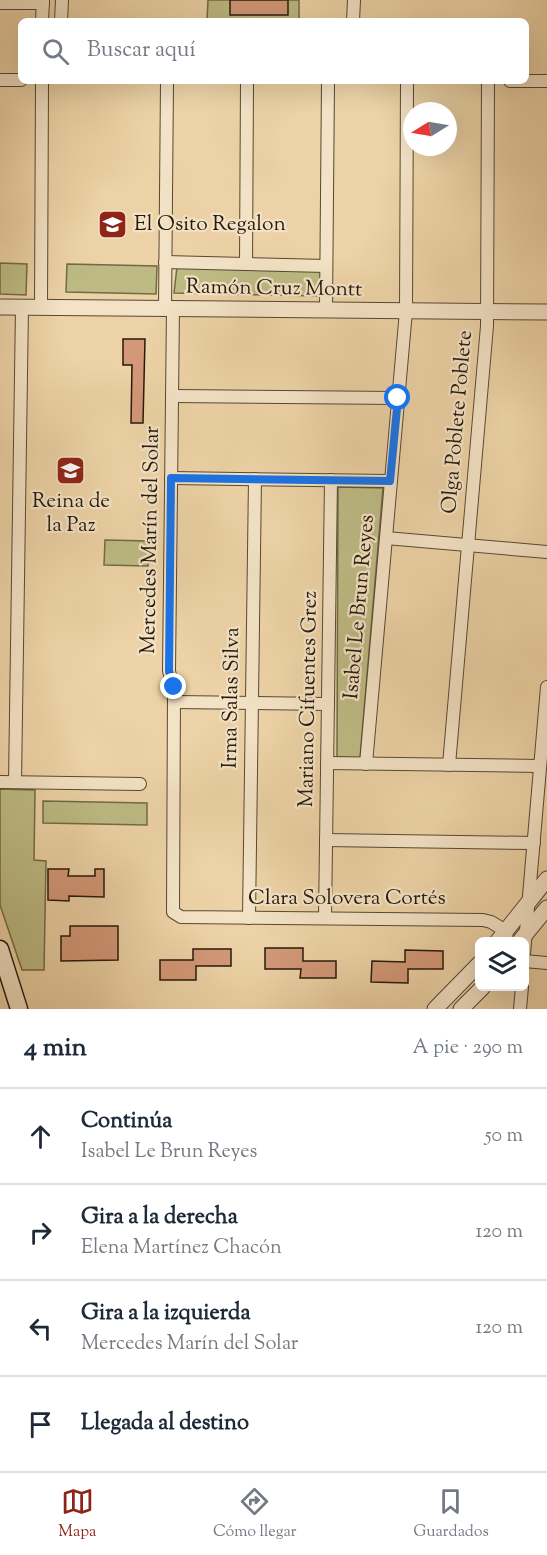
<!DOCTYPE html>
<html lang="es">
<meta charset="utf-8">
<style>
body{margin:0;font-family:"Sorts Mill Goudy",serif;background:#f6f6f7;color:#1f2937}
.controls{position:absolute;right:18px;bottom:18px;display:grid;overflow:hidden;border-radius:9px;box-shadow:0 6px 24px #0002}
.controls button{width:54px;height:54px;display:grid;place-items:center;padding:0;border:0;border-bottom:2px solid #e0e1e3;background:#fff;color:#1f2937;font:30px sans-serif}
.compass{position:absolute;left:403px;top:102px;width:54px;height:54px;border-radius:50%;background:#fff;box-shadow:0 6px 24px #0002;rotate:259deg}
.stop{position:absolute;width:18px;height:18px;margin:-14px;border:4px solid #1a73e8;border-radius:50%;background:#fff}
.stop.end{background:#1a73e8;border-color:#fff;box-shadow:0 2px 6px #0008}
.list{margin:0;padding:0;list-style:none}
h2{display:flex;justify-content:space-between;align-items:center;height:78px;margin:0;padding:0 24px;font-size:26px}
h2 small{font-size:20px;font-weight:400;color:#747a83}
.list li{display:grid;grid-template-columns:39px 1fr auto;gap:18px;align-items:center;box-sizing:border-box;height:96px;padding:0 24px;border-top:2px solid #e0e1e3}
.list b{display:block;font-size:22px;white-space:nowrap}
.list p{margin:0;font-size:20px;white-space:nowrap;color:#747a83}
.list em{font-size:20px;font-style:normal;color:#747a83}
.icon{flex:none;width:33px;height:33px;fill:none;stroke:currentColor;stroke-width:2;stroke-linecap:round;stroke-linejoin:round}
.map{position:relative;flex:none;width:547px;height:1009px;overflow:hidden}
.search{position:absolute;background:#fff;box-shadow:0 6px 24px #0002;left:18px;right:18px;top:18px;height:66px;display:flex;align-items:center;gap:15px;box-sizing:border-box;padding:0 21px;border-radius:9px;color:#747a83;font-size:22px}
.sheet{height:462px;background:#fff}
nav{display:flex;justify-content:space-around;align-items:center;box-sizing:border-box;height:84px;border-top:2px solid #e0e1e3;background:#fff;font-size:16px;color:#747a83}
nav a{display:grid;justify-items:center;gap:3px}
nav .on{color:#8f2418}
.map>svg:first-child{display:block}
.green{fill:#bdba83;stroke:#726a47;stroke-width:1.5}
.building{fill:#d39878;stroke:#261a0b;stroke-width:1.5}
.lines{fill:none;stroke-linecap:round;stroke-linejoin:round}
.minor-casing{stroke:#584832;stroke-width:14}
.tertiary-casing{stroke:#584832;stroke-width:17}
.secondary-casing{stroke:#261a0b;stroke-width:19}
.minor{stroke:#f3e2c5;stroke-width:12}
.tertiary{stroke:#f3e2c5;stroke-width:15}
.secondary{stroke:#f3e2c5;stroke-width:16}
.route{stroke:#1a73e8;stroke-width:8}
.labels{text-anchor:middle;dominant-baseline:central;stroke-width:4.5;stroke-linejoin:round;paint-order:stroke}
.poi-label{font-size:21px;fill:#261a0b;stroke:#f3e2c5;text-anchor:start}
.street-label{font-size:21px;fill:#261a0b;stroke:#f3e2c5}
</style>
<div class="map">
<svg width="547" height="1009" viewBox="0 0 547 1009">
<rect width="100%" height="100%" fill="#ecd2a6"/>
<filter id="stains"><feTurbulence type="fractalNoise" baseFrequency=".00333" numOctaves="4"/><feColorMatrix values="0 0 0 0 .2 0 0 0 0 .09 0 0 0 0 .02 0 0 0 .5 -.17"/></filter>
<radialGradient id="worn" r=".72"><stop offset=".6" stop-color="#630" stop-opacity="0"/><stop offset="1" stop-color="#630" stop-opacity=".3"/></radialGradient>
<g class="green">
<path d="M208 0H299V21H207Z"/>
<path d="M0 263 27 264 26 295 0 294Z"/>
<path d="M67 264 157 266 156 294 66 292Z"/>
<path d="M177 267 322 269 320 296 174 293Z"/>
<path d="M338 487 383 488 360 758 337 757Z"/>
<path d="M105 540 149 541 148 566 104 565Z"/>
<path d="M0 789 35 790 34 860 46 861 44 970H22L0 905Z"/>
<path d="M43 801 147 803V825L43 823Z"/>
</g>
<g class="building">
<rect x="230" y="0" width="58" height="15"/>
<path d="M123 339H145L143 423H131L132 365H123Z"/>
<path d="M48 869H69L68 876H95V869H104V897L69 896V901L48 900Z"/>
<path d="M70 926H118V960L61 961V936H70Z"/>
<path d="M265 948H303V961H336V978H300L301 969H265Z"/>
<path d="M193 949H231V966H196V980H160V960H193Z"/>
<path d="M405 950 443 951V969H408V983L371 982 372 961 405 962Z"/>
</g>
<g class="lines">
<defs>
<g id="minor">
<path d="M0 3H43"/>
<path d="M42 21 43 0"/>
<path d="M61 21 62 0"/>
<path d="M353 21 354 0"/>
<path d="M0 80H21"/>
<path d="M510 81H547"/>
<path d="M165 262 326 266"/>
<path d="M246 264 247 81"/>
<path d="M41 308 42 81"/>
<path d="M165 309 167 81"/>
<path d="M173 309 169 671 174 692 173 912 181 917 483 920 491 922 506 931 507 942"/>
<path d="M326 310 328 81"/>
<path d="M172 396 398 398"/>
<path d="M171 478 390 481"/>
<path d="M386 538 547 552"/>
<path d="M174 702 328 704"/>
<path d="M327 763 540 766"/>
<path d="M366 764 406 311 407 81"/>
<path d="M449 765 487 326 488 81"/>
<path d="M0 782 140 784"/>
<path d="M15 782 22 307"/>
<path d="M326 840 534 843"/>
<path d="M249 918 255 479"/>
<path d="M325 918 331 480"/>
<path d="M524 954 547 687"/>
<path d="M524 961 547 963"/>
<path d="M520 1009 522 987"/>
</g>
<g id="tertiary">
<path d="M0 307 547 312"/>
<path d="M497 942 547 879"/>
<path d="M519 942 547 908"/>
<path d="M435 1009 480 963"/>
<path d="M461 1009 483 987"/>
</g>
<path id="secondary" d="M0 949 19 1009"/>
</defs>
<use href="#minor" class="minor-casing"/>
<use href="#tertiary" class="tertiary-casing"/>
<use href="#secondary" class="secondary-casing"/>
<use href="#minor" class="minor"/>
<use href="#tertiary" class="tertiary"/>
<use href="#secondary" class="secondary"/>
</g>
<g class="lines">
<path class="route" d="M174 687 169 671 171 478 390 481 398 398"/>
</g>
<defs>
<symbol id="school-square" viewBox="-11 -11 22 22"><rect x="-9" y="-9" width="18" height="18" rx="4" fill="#8f2418" stroke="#f3e2c5"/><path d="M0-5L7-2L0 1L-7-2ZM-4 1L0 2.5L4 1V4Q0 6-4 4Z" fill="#fff"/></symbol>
</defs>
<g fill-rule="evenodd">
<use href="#school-square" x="96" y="208" width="33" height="33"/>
<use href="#school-square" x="54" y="454" width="33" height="33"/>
</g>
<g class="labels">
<g class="poi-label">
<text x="134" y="225">El Osito Regalon</text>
<text x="71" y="502" text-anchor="middle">Reina de<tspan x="71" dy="24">la Paz</tspan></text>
</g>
<g class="street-label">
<text transform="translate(274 289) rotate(1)">Ramón Cruz Montt</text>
<text transform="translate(458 422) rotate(-85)">Olga Poblete Poblete</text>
<text transform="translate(151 540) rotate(-89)">Mercedes Marín del Solar</text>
<text transform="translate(360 607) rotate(-85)">Isabel Le Brun Reyes</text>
<text transform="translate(232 698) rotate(-89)">Irma Salas Silva</text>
<text transform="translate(309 699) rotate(-89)">Mariano Cifuentes Grez</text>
<text x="347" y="899">Clara Solovera Cortés</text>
</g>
</g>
<rect width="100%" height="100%" filter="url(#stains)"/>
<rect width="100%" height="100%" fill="url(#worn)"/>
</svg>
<div class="controls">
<button><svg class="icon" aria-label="layers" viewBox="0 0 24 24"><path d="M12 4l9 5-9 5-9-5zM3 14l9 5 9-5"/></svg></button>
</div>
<svg class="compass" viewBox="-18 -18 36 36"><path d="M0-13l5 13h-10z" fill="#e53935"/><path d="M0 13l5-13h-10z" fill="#747a83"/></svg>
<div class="stop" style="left:398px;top:398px"></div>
<div class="stop end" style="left:174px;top:687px"></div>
<div class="search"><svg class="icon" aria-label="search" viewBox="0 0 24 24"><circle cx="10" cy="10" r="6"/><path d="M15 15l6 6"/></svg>Buscar aquí</div>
</div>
<section class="sheet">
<h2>4 min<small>A pie · 290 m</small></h2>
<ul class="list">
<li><svg class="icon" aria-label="ahead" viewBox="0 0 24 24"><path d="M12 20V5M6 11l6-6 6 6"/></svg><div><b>Continúa</b><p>Isabel Le Brun Reyes</p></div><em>50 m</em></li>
<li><svg class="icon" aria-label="right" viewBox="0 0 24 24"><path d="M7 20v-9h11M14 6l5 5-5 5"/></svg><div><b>Gira a la derecha</b><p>Elena Martínez Chacón</p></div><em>120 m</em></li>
<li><svg class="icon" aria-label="left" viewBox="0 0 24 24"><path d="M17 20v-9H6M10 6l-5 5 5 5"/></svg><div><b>Gira a la izquierda</b><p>Mercedes Marín del Solar</p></div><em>120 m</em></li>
<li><svg class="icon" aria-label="arrive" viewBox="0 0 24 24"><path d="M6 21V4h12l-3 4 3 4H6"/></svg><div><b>Llegada al destino</b></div></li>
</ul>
</section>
<nav>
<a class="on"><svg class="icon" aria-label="map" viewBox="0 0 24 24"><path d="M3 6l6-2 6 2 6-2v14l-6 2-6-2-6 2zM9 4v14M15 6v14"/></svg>Mapa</a>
<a><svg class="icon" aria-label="directions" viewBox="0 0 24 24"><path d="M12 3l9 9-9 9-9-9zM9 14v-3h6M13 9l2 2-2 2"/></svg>Cómo llegar</a>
<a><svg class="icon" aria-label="saved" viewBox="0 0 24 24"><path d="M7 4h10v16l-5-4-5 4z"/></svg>Guardados</a>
</nav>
